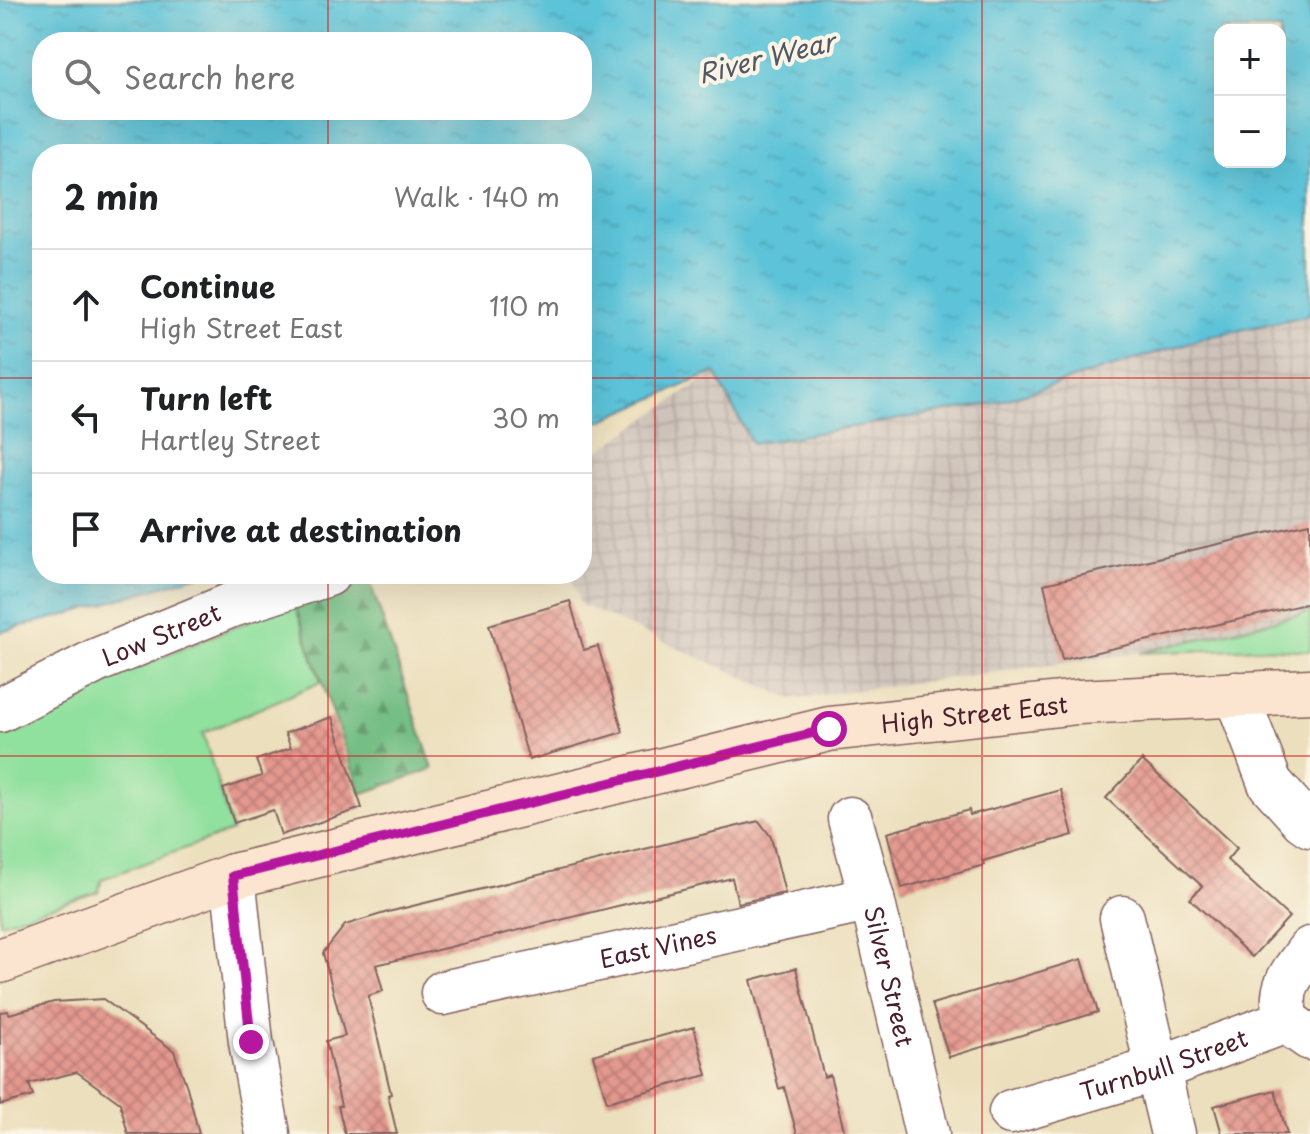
<!DOCTYPE html>
<meta charset="utf-8">
<style>
body{margin:0;font-family:"Playpen Sans",sans-serif;background:#f6f6f6;color:#202124}
.controls{position:absolute;right:24px;top:24px;display:grid;overflow:hidden;border-radius:16px;box-shadow:0 8px 32px #0002}
.controls button{width:72px;height:72px;display:grid;place-items:center;padding:0;border:0;border-bottom:2px solid #e0e0e0;background:#fff;color:#202124;font:40px sans-serif}
.stop{position:absolute;width:24px;height:24px;margin:-18px;border:6px solid #b5179e;border-radius:50%;background:#fff}
.stop.end{background:#b5179e;border-color:#fff;box-shadow:0 2px 8px #0008}
.list{margin:0;padding:0;list-style:none}
h2{display:flex;justify-content:space-between;align-items:center;height:104px;margin:0;padding:0 32px;font-size:34px}
h2 small{font-size:26px;font-weight:400;color:#757577}
.list li{display:grid;grid-template-columns:52px 1fr auto;gap:24px;align-items:center;box-sizing:border-box;height:112px;padding:0 32px;border-top:2px solid #e0e0e0}
.list b{display:block;font-size:30px;white-space:nowrap}
.list p{margin:0;font-size:26px;white-space:nowrap;color:#757577}
.list em{font-size:26px;font-style:normal;color:#757577}
.icon{flex:none;width:44px;height:44px;fill:none;stroke:currentColor;stroke-width:2;stroke-linecap:round;stroke-linejoin:round}
.map{position:relative;flex:none;width:1310px;height:1134px;overflow:hidden}
.search{position:absolute;background:#fff;box-shadow:0 8px 32px #0002;left:32px;top:32px;width:560px;height:88px;display:flex;align-items:center;gap:20px;box-sizing:border-box;padding:0 28px;border-radius:32px;color:#757577;font-size:30px}
.panel{position:absolute;background:#fff;box-shadow:0 8px 32px #0002;left:32px;top:144px;width:560px;height:440px;border-radius:32px}
.map>svg:first-child{display:block}
.industrial{fill:url(#industrial-grid)}
.green{fill:#90e09e;stroke:#6d8064;stroke-width:2}
.forest{fill:url(#forest-firs);stroke:#5f6e58;stroke-width:2}
.water{fill:url(#water-ripples);stroke:#527182;stroke-width:2;fill-rule:evenodd}
.building{fill:url(#building-cross-hatch)}
.lines{fill:none;stroke-linecap:round;stroke-linejoin:round}
.minor-casing{stroke:#83625e;stroke-width:47}
.tertiary-casing{stroke:#83625e;stroke-width:47}
.secondary-casing{stroke:#83625e;stroke-width:47}
.minor{stroke:#fff;stroke-width:44}
.tertiary{stroke:#fff;stroke-width:44}
.secondary{stroke:#fce5d0;stroke-width:44}
.route{stroke:#b5179e;stroke-width:10}
.grid{fill:none;stroke:#d62828;stroke-width:2;stroke-opacity:0.55}
.labels{text-anchor:middle;dominant-baseline:central;stroke-width:8;stroke-linejoin:round;paint-order:stroke}
.street-label{font-size:24px;fill:#4a1f2b;stroke:#fcf5e5}
.water-label{font-size:26px;font-style:italic;fill:#505868;stroke:#fcf5e5}
</style>
<div class="map">
<svg width="1310" height="1134" viewBox="0 0 1310 1134">
<defs>
<pattern id="industrial-grid" width="8" height="8" patternUnits="userSpaceOnUse" patternTransform="scale(2)"><rect width="8" height="8" fill="#cec2b9"/><path d="M0 4h8M4 0v8" fill="none" stroke="#b2a69f"/></pattern>
<pattern id="forest-firs" width="22" height="20" patternUnits="userSpaceOnUse" patternTransform="scale(2)"><rect width="22" height="20" fill="#74be85"/><path d="M5 1l3.5 6h-7zM16 11l3.5 6h-7z" fill="#619a6d"/></pattern>
<pattern id="water-ripples" width="26" height="14" patternUnits="userSpaceOnUse" patternTransform="scale(2)"><rect width="26" height="14" fill="#5bc3d8"/><path d="M2 4q2-2 4 0t4 0M15 11q2-2 4 0t4 0" fill="none" stroke="#51a7ba"/></pattern>
<pattern id="building-cross-hatch" width="8" height="8" patternUnits="userSpaceOnUse" patternTransform="scale(2)"><rect width="8" height="8" fill="#e4998f"/><path d="M0 0l8 8M0 8l8-8" fill="none" stroke="#bb7c75"/></pattern>
</defs>
<rect width="100%" height="100%" fill="#fcf5e5"/>
<filter id="ink" filterUnits="userSpaceOnUse"><feTurbulence type="fractalNoise" baseFrequency=".0125" numOctaves="2"/><feDisplacementMap in="SourceGraphic" scale="16" xChannelSelector="R" yChannelSelector="G"/><feConvolveMatrix kernelMatrix="1 2 1 2 8 2 1 2 1" color-interpolation-filters="sRGB"/></filter>
<filter id="wash" filterUnits="userSpaceOnUse"><feTurbulence type="fractalNoise" baseFrequency=".006" numOctaves="4" result="noise"/><feDisplacementMap in="SourceGraphic" scale="32" xChannelSelector="R" yChannelSelector="G"/><feGaussianBlur stdDeviation="1.8" result="paint"/><feColorMatrix in="noise" values="0 0 0 0 0 0 0 0 0 0 0 0 0 0 0 0 0 1.4 0 .05"/><feComposite in="paint" operator="in"/></filter>
<g filter="url(#wash)">
<rect width="100%" height="100%" fill="#ecdfbd"/>
<path class="industrial" d="M1310 312V612L1140 653 791 699 580 604 571 574H582V462L715 372Z"/>
<g class="green">
<path d="M294 602 321 682 203 733 232 831 102 879 98 892 0 923V725Z"/>
<path d="M1310 612V651L1260 648 1140 653Z"/>
</g>
<path class="forest" d="M369 579 433 769 361 794 294 602Z"/>
<path class="water" d="M0 0H1310V315L1207 337 995 403 752 444 715 372 582 429V154H42V574H203L73 613 0 632ZM1220 30H1280V162H1220ZM42 42H582V110H42Z"/>
<g id="blocks">
<g class="building">
<path d="M1310 523V603L1062 660 1044 584Z"/>
<path d="M570 601 584 650 598 646 623 732 529 760 489 625Z"/>
<path d="M332 717 362 808 281 835 273 810 234 823 223 789 262 776 256 760 291 748 285 733Z"/>
<path d="M1142 760 1237 848 1227 860 1289 917 1252 957 1190 899 1202 886 1106 798Z"/>
<path d="M1061 790 1073 835 983 861 984 865 902 888 887 833 969 810 970 815Z"/>
<path d="M759 821 771 837 785 893 738 903 732 878 376 965 383 991 368 996 391 1094 388 1095 397 1134H345L338 1106H341L326 1041 345 1036 323 953 345 925 388 912Z"/>
<path d="M1082 959 1098 1012 949 1057 932 1004Z"/>
<path d="M796 968 824 1077 830 1075 845 1134H797L784 1087 779 1089 751 980Z"/>
<path d="M103 999 174 1051 187 1087 199 1134H128L120 1103 77 1072 29 1084 33 1096 0 1105V1012L8 1011 9 1014 54 1002Z"/>
<path d="M694 1027 707 1075 607 1102 593 1055Z"/>
<path d="M1275 1090 1287 1134H1222L1214 1106Z"/>
</g>
</g>
</g>
<g filter="url(#ink)">
<use href="#blocks" fill-opacity="0" stroke="#83625e" stroke-width="2"/>
<g class="lines">
<defs>
<g id="minor">
<path d="M1236 694 1270 783 1303 820 1310 825"/>
<path id="s1" d="M0 710 98 660 229 606 328 574"/>
<path id="s2" d="M850 819 872 899 927 1134"/>
<path d="M1122 918 1173 1134"/>
<path id="s3" d="M443 993 872 899"/>
<path d="M1286 1021C1278 985 1291 976 1310 949"/>
<path id="s4" d="M1011 1112 1157 1069 1286 1021 1310 1038"/>
</g>
<path id="tertiary" d="M233 876 251 1042 268 1134"/>
<g id="secondary">
<path id="s5" d="M0 961 233 876 829 729 1078 702 1310 691"/>
</g>
</defs>
<use href="#minor" class="minor-casing"/>
<use href="#tertiary" class="tertiary-casing"/>
<use href="#secondary" class="secondary-casing"/>
<use href="#minor" class="minor"/>
<use href="#tertiary" class="tertiary"/>
<use href="#secondary" class="secondary"/>
</g>
</g>
<g class="lines" filter="url(#ink)">
<path class="route" d="M251 1042 233 876 829 729"/>
</g>
<path class="grid" d="M328 0V42M655 0V1134M982 0V1134M328 110V154M0 378H42M582 378H1310M328 574V1134M0 756H1310"/>
<g class="labels">
<g class="street-label">
<text stroke="none"><textPath href="#s1" startOffset="178">Low Street</textPath></text>
<text stroke="none"><textPath href="#s5" startOffset="1008">High Street East</textPath></text>
<text stroke="none"><textPath href="#s3" startOffset="220">East Vines</textPath></text>
<text stroke="none"><textPath href="#s2" startOffset="162">Silver Street</textPath></text>
<text stroke="none"><textPath href="#s4" startOffset="160">Turnbull Street</textPath></text>
</g>
<g class="water-label">
<text transform="translate(766 57) rotate(-14)">River Wear</text>
</g>
</g>
</svg>
<div class="controls">
<button>+</button>
<button>−</button>
</div>
<div class="stop" style="left:829px;top:729px"></div>
<div class="stop end" style="left:251px;top:1042px"></div>
<div class="search"><svg class="icon" aria-label="search" viewBox="0 0 24 24"><circle cx="10" cy="10" r="6"/><path d="M15 15l6 6"/></svg>Search here</div>
<section class="panel">
<h2>2 min<small>Walk · 140 m</small></h2>
<ul class="list">
<li><svg class="icon" aria-label="ahead" viewBox="0 0 24 24"><path d="M12 20V5M6 11l6-6 6 6"/></svg><div><b>Continue</b><p>High Street East</p></div><em>110 m</em></li>
<li><svg class="icon" aria-label="left" viewBox="0 0 24 24"><path d="M17 20v-9H6M10 6l-5 5 5 5"/></svg><div><b>Turn left</b><p>Hartley Street</p></div><em>30 m</em></li>
<li><svg class="icon" aria-label="arrive" viewBox="0 0 24 24"><path d="M6 21V4h12l-3 4 3 4H6"/></svg><div><b>Arrive at destination</b></div></li>
</ul>
</section>
</div>
